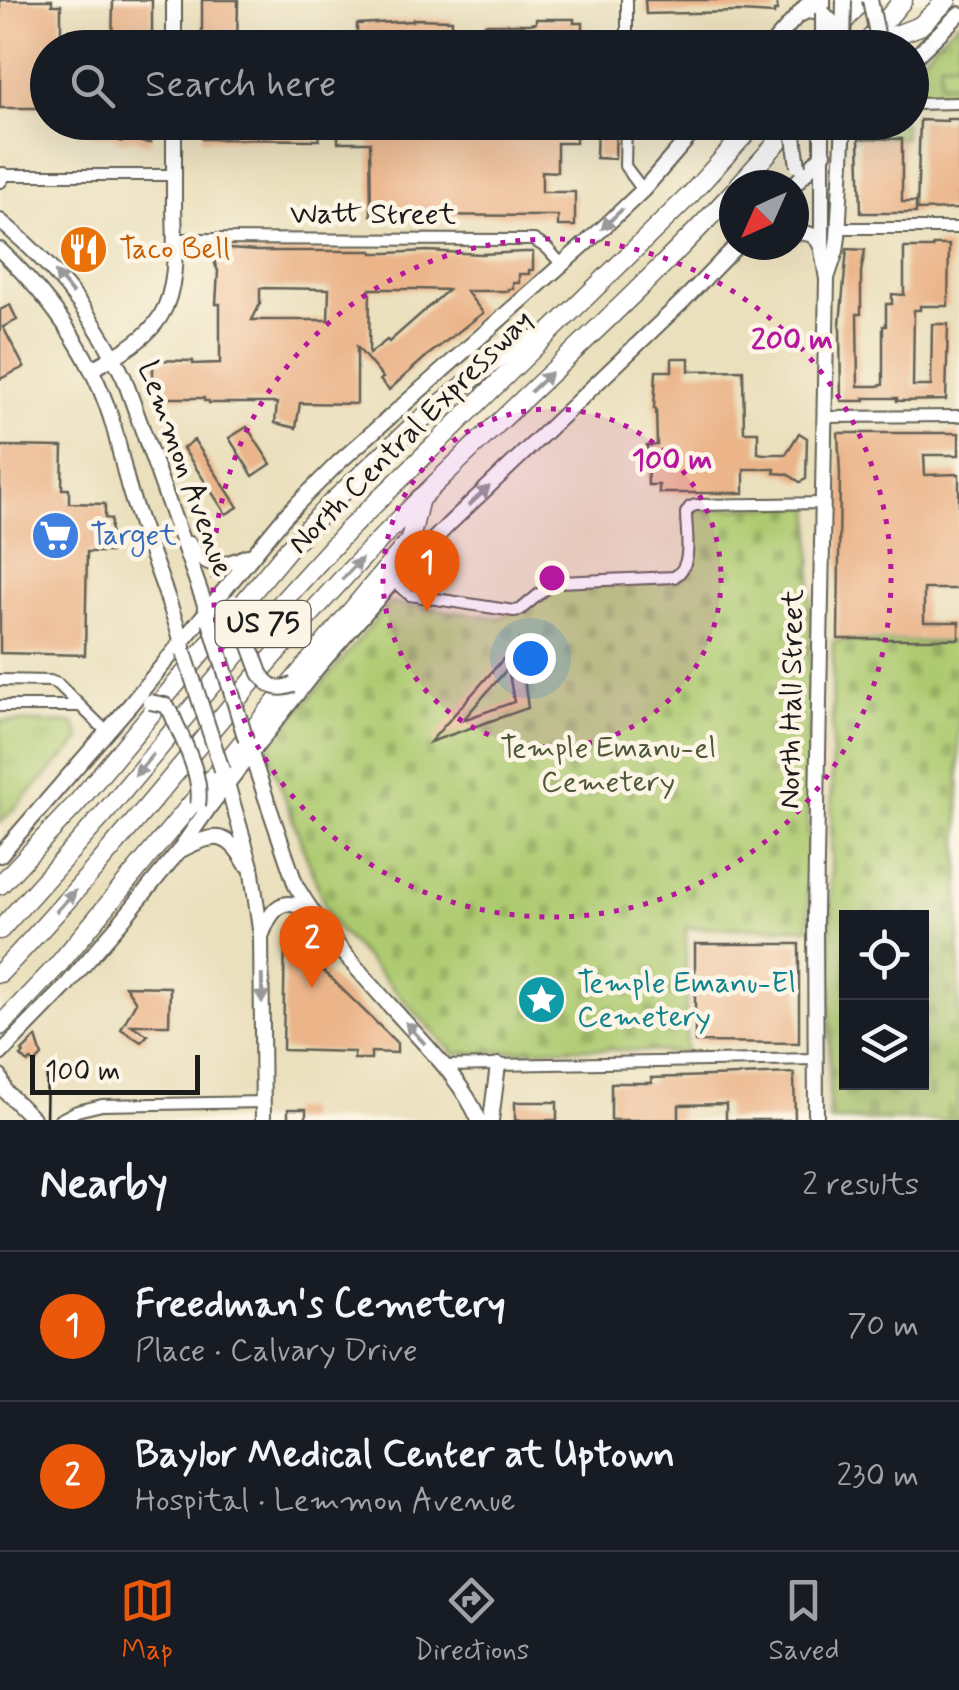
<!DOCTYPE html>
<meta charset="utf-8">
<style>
body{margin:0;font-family:Mynerve,sans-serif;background:#20242c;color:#f1f3f6}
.controls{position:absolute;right:30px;bottom:30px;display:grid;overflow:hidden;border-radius:0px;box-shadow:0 10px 40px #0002}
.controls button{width:90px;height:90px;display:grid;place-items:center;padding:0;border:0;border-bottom:2px solid #363941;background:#171b24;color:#f1f3f6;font:50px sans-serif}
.compass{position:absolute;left:719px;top:170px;width:90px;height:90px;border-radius:50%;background:#171b24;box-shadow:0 10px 40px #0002;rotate:225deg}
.scale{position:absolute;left:30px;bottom:25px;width:170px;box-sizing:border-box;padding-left:10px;border:5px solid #1c1c1c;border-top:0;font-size:28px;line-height:35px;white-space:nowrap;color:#1c1c1c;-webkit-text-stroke:8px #fcf5e5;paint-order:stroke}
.you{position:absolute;left:530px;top:658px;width:35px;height:35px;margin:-25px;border:8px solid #fff;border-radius:50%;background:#1a73e8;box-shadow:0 0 0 15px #1a73e833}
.badge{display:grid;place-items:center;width:65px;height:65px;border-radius:50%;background:#ea580c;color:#fff;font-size:32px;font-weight:700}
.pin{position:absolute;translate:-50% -82px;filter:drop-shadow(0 2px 5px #0008)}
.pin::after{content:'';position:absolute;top:52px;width:35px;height:30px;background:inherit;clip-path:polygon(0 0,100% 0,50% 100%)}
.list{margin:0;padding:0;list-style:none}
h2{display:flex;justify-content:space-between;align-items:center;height:130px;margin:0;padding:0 40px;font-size:42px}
h2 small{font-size:32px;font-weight:400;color:#9ea1a6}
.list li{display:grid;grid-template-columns:65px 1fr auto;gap:30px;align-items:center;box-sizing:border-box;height:150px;padding:0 40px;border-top:2px solid #363941}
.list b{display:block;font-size:38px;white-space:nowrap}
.list p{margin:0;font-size:32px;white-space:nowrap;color:#9ea1a6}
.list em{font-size:32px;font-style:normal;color:#9ea1a6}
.icon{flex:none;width:55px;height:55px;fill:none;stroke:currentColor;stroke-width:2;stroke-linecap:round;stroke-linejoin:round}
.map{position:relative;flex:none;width:959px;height:1120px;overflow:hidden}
.search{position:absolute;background:#171b24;box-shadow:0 10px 40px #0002;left:30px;right:30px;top:30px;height:110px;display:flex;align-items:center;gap:25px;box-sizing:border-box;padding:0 35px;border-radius:55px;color:#9ea1a6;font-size:38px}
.sheet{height:430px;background:#171b24}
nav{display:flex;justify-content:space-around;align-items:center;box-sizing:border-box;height:140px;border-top:2px solid #363941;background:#171b24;font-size:28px;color:#9ea1a6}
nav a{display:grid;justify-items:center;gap:5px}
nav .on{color:#ea580c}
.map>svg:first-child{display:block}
.grass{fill:url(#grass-dots);stroke:#647346;stroke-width:2.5}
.cemetery{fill:url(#cemetery-stones);stroke:#647346;stroke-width:2.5;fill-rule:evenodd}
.park{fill:url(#park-tufts);stroke:#647346;stroke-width:2.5}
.pitch{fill:#adca70;stroke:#647346;stroke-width:2.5}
.building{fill:#ebb489;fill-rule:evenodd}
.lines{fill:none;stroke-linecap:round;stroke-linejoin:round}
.street-casing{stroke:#646154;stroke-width:14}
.secondary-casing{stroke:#646154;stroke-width:18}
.highway-casing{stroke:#646154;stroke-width:21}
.street{stroke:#fff;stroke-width:10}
.secondary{stroke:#fff;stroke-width:14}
.highway{stroke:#fff;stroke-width:18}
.tram{stroke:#1c1c1c;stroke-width:2.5}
.secondary-bridge-casing{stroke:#646154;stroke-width:18;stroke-linecap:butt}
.secondary-bridge{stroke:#fff;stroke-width:14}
.oneway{fill:#999}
.ring{fill:none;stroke:#b5179e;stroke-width:5;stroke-dasharray:5 10}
.labels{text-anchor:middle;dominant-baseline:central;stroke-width:9;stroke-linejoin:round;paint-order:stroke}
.shield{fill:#fcf5e5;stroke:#5f5d58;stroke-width:2.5}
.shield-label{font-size:28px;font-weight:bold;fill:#1c1c1c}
.street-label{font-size:30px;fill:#1c1c1c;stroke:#fcf5e5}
.food-label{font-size:30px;fill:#c56008;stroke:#fcf5e5;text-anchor:start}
.shop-label{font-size:30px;fill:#366cbe;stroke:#fcf5e5;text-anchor:start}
.park-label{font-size:30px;fill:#4f5939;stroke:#fcf5e5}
.culture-label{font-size:30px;fill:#0d838f;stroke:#fcf5e5;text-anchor:start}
.centre{fill:#b5179e;stroke:#fcf5e5;stroke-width:5}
.ring-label{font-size:30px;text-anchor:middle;font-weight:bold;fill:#b5179e;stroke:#fcf5e5;stroke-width:9;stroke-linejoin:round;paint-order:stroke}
</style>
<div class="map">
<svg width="959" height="1120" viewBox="0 0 959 1120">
<defs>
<pattern id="grass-dots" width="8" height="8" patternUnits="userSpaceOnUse" patternTransform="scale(2.5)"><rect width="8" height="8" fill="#adca70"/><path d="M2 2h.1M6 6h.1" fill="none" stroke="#94ad60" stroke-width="1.8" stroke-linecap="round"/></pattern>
<pattern id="cemetery-stones" width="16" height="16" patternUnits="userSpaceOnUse" patternTransform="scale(2.5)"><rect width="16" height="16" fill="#adca70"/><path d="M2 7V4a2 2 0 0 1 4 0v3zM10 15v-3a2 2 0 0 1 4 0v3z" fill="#94ad60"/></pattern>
<pattern id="park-tufts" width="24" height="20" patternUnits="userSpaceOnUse" patternTransform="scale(2.5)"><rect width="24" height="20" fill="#adca70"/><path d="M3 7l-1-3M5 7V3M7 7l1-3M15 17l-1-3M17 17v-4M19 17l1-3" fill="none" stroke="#94ad60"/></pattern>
</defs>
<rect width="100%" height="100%" fill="#fcf5e5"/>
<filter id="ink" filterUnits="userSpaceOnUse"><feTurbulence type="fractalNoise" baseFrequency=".01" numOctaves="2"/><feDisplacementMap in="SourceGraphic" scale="20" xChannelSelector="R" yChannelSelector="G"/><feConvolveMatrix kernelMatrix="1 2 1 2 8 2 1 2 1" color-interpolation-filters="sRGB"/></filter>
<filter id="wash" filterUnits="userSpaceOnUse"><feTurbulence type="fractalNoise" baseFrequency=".0048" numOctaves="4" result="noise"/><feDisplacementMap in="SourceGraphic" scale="40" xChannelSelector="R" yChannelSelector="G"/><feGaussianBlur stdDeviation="2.25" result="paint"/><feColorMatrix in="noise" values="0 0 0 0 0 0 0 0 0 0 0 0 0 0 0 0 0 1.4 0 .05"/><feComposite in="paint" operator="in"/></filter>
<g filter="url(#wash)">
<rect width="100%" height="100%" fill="#ebe0bd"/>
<path class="grass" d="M867 123H905L904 138 855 137Z"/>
<g class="cemetery">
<path d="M812 506 808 806 809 928H686V1053L570 1048 454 1054 330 920 269 755 271 744 390 603 500 618 558 587 678 581C698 565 691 540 689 517L696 509Z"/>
<path d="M836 641 959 642V1120H829L833 642ZM846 918H922V1082H846Z"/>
</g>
<g class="park">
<path d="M959 20V96H912V67Z"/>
<path d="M0 721 74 723 81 740 0 823Z"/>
</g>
<path class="pitch" d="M959 61V83H940V62Z"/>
<g id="blocks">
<g class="building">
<path d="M0 0H52V5H61V48H48V108H0Z"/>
<path d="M113 0H152V48H112Z"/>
<path d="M202 0H238L237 48H202Z"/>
<path d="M645 0H777V11H774V14L739 12 646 14Z"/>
<path d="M413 19 452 20V44H448V46H415V42L384 46V44L357 45V24L413 21Z"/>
<path d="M536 19H574V23H583V44L485 46V24H529L536 23Z"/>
<path d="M947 119H959V209L917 210 920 120 947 121Z"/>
<path d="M89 122H151V143L141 142 135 138 122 142 112 137 89 136Z"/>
<path d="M202 122H576V143H557V172L542 171V192H575V226H558V216L371 215 370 142H338V134H319V140L202 139Z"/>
<path d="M597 122H616L615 159 596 158Z"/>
<path d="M642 122H682L683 128 664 131 665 138 643 139Z"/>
<path d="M859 138 902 139V202H916V213H861Z"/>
<path d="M79 229 103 254 89 268 65 243Z"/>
<path d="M933 245H949L948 306H920V310H914L913 386H931L932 324H948L946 400 897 401V398H864L865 401H841L840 324 847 249 865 250 861 272V314H857L858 386H877L883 385V326H886V304H892V294L904 295V248H933Z"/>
<path d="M215 248 257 251H372L373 253H387L428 251 481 254 524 252H533V270H529V274H519V283H513V289H508V291H466L483 313 428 355 389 390 380 380 383 378 357 347V404L300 403 296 428 275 423 277 403H209V401H204V398H159V385H153V360L193 361V364L220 363V304H216L218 271 215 264ZM260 288 329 289 328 320H252L260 304ZM370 289H415L448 290 389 342 387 340 369 354Z"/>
<path d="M10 305 17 320 3 327 24 367 0 379V310Z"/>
<path d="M672 358H689V371L743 370 744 432H758V453L764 454H786L799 433 807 438 806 479 800 482 787 474 774 473 775 469H744V493H659V485H648L647 446 657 445 656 409H654L656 371H672Z"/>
<path d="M247 427 271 464 253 476 229 438Z"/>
<path d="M838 433H959V455H924L925 475 959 474V589H924V622H959V639H838L840 474Z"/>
<path d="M194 440 238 507 226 514 183 448Z"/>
<path d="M0 446 63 447 62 489H69V503L105 504V518L111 519 110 552H87L85 655 0 653Z"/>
<path d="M519 641 528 708 430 742ZM508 668 514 702 463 720Z"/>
<path d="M285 933 397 1043V1053L371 1052V1059H354V1052L283 1050Z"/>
<path d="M695 944H799V1043L695 1042Z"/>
<path d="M125 986 170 987 169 1025H131L148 1035 141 1042 121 1029 136 1002Z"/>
<path d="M36 1037 42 1056 35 1063 31 1060 28 1063 21 1056 24 1053 22 1051Z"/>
<path d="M794 1073 795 1120H726V1104L679 1105V1120H611V1083H652L651 1078Z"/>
<rect x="515" y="1102" width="42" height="18"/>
<rect x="288" y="1109" width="18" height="11"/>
</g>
</g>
</g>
<g filter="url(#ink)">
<use href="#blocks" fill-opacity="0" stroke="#646154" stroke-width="2.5"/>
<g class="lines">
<defs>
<g id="street">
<path d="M627 0V48"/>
<path d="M912 104 959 103"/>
<path d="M626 122 625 166 643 190"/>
<path d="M0 175H174"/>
<path d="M839 228H959"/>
<path d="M174 239 534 240 548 249 563 266"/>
<path d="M825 417 959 416"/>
<path d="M393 581 410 595 514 611 520 610 550 585 559 582 674 577C694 566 686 534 686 513L690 507 696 505 824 503"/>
<path d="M0 680 50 681 58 684 107 732"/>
<path d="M0 706H79"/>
<path d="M445 1066 816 1059"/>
<path d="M59 1120 77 1111 102 1105 264 1102"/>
</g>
<g id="secondary">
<path d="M174 0V48"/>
<path d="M798 16 807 11 823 13V0"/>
<path d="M769 48 811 0"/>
<path d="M912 60 959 14"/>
<path d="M0 180 3 175"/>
<path d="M794 185 824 153"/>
<path d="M0 221C53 264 95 316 124 378L209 616"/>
<path d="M794 232C807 233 816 233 821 247"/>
<path d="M0 250C53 300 94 358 114 428 120 450 124 473 131 495 147 546 169 595 183 647"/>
<path d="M827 278 836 251 838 237 844 122"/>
<path d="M92 369C117 355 144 342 160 317 180 285 174 238 174 201 174 175 174 149 174 122"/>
<path d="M189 544C206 569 221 568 247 556"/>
<path d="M249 748 296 886C325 935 365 978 403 1020 431 1051 462 1081 479 1120"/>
<path d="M226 780 251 866 261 936 263 1120"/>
<path d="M183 849C214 833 228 831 246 864"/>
<path d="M0 855 130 705 285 516 338 463 603 228 643 190 702 122"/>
<path d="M262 934C272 907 284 894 312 913"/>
<path d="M0 1054 65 987 119 924 178 852 210 806 317 668 393 581 448 525 683 301 737 245"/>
<path d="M0 1077 5 1091 34 1120"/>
<path d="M491 1120 498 1065"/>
<path d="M816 1120 815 914 827 279 822 250V122"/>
</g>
<g id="highway">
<path d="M837 30 862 0"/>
<path d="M869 40 903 0"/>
<path d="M863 47 920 26 947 0"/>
<path d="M739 185 796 122"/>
<path d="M0 885 77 803 288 549 331 503 413 426 517 343 545 337"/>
<path d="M0 930 104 814 263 623 347 531 691 194 756 122"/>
<path d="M0 973C122 846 227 703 347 574 471 441 611 324 734 191"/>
<path d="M0 1026 58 965 410 540 420 498"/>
</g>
</defs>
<use href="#street" class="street-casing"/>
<use href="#secondary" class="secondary-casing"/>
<use href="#highway" class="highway-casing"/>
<use href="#street" class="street"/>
<use href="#secondary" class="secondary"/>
<use href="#highway" class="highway"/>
<path class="tram" d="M46 1120 47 1069"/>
<defs>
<g id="secondary-bridge">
<path d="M870 0 880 48"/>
<path d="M823 13 831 21 843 41"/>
<path d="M823 13V48"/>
<path d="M843 48 844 0"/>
<path d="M792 122 798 166"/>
<path d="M234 602 260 673C268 687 277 691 293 685"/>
<path d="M210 622 246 740"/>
<path d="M184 652 222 770"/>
<path d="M150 702 165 705 171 712C182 740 203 775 198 805"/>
</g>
</defs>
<use href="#secondary-bridge" class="secondary-bridge-casing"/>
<use href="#secondary-bridge" class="secondary-bridge"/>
</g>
<defs><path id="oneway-solid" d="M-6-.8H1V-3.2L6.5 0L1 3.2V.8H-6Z" transform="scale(2.5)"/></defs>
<g class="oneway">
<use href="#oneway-solid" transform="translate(612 219) rotate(136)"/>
<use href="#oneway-solid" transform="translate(64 283) rotate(-129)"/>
<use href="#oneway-solid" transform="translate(541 382) rotate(-43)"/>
<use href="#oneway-solid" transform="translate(479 496) rotate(-43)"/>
<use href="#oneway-solid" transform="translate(352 569) rotate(-47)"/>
<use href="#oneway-solid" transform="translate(144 765) rotate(130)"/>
<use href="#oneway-solid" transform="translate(66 901) rotate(-48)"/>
<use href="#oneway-solid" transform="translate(262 989) rotate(89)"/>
<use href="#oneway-solid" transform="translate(415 1033) rotate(-132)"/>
</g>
</g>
<circle cx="552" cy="578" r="169" fill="#b5179e" fill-opacity=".12"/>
<g class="ring">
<circle cx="552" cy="578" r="169"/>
<circle cx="552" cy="578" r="339"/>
</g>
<defs>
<symbol id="restaurant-disc" viewBox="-11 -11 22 22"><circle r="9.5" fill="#e8710a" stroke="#fcf5e5"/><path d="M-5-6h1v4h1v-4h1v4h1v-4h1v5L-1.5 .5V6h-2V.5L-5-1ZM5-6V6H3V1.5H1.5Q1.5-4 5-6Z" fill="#fff"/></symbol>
<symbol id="supermarket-disc" viewBox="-11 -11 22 22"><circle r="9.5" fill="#3f7fe0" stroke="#fcf5e5"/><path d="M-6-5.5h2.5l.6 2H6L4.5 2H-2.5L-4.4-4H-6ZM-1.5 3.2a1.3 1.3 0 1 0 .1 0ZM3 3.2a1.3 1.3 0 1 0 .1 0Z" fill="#fff"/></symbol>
<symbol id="sight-disc" viewBox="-11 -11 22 22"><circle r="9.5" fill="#0f9aa8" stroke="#fcf5e5"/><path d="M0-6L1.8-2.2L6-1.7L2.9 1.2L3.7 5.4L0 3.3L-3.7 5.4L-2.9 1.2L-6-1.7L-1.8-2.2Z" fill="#fff"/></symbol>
</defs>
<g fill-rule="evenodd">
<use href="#restaurant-disc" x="56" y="222" width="55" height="55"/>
<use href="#supermarket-disc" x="28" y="508" width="55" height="55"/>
<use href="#sight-disc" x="514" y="972" width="55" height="55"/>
</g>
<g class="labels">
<rect class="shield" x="215.5" y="601" width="95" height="46" rx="8"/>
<g class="shield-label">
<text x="263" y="624">US 75</text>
</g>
<g class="street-label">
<text x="373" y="214">Watt Street</text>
<text transform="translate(411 432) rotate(-45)">North Central Expressway</text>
<text transform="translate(185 469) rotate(70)">Lemmon Avenue</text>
<text transform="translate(792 699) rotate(-89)">North Hall Street</text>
</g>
<g class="food-label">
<text x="119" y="249">Taco Bell</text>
</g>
<g class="shop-label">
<text x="90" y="535">Target</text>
</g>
<g class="park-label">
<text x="608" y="748">Temple Emanu-el<tspan x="608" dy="34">Cemetery</tspan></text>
</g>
<g class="culture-label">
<text x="577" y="983">Temple Emanu-El<tspan x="577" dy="34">Cemetery</tspan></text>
</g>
</g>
<circle cx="552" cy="578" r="15" class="centre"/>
<g class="ring-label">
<text x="792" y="349">200 m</text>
<text x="672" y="469">100 m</text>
</g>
</svg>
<div class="controls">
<button><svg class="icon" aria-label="locate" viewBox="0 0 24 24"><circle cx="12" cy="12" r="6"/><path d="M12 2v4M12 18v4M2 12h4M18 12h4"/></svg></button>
<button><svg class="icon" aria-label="layers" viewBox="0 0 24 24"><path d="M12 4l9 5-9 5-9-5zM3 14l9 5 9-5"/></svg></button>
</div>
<svg class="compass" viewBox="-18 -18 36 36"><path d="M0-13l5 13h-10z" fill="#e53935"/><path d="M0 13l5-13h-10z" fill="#9ea1a6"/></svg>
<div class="scale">100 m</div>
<div class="you"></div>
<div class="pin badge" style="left:427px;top:612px">1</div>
<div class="pin badge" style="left:312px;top:988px">2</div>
<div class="search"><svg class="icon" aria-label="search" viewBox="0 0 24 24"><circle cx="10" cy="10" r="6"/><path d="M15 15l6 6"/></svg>Search here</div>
</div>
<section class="sheet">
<h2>Nearby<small>2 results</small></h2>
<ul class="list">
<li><span class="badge">1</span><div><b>Freedman's Cemetery</b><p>Place · Calvary Drive</p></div><em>70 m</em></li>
<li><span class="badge">2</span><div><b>Baylor Medical Center at Uptown</b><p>Hospital · Lemmon Avenue</p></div><em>230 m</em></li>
</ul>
</section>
<nav>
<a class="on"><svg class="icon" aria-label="map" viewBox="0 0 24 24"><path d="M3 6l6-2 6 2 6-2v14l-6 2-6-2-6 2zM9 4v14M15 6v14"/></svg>Map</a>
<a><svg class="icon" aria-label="directions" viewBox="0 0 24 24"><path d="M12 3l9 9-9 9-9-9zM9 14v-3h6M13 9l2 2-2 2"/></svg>Directions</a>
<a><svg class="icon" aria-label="saved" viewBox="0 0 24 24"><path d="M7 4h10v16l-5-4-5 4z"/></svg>Saved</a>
</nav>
